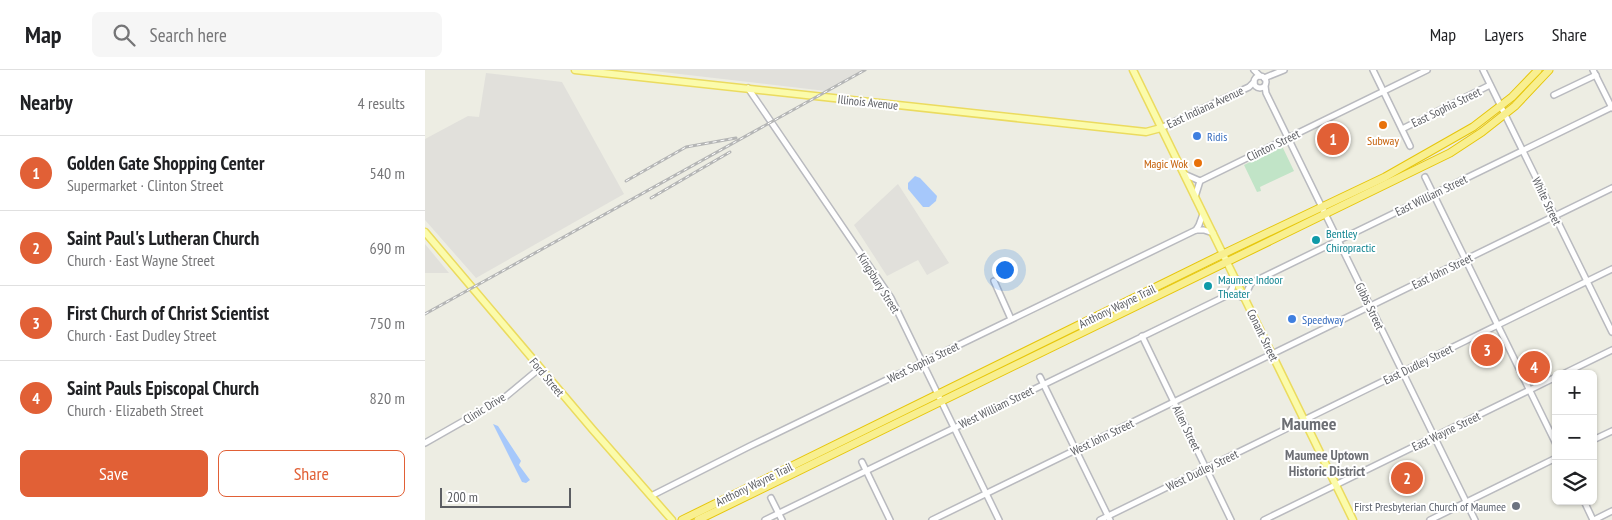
<!DOCTYPE html>
<meta charset="utf-8">
<style>
body{margin:0;font-family:"PT Sans Narrow",sans-serif;background:#f6f6f6;color:#202124}
.controls{position:absolute;right:15px;bottom:15px;display:grid;overflow:hidden;border-radius:8px;box-shadow:0 1px 4px #0004}
.controls button{width:45px;height:45px;display:grid;place-items:center;padding:0;border:0;border-bottom:1px solid #e0e0e0;background:#fff;color:#202124;font:25px sans-serif}
.scale{position:absolute;left:15px;bottom:12px;width:131px;box-sizing:border-box;padding-left:5px;border:2px solid #5c5e63;border-top:0;font-size:14px;line-height:18px;white-space:nowrap;color:#5c5e63;-webkit-text-stroke:4px #fff;paint-order:stroke}
.you{position:absolute;left:579px;top:199px;width:18px;height:18px;margin:-12px;border:4px solid #fff;border-radius:50%;background:#1a73e8;box-shadow:0 0 0 8px #1a73e833}
.badge{display:grid;place-items:center;width:32px;height:32px;border-radius:50%;background:#e16036;color:#fff;font-size:16px;font-weight:700}
.pin{position:absolute;translate:-50% -50%;border:2px solid #fff;box-shadow:0 1px 5px #0006}
.list{margin:0;padding:0;list-style:none}
h2{display:flex;justify-content:space-between;align-items:center;height:65px;margin:0;padding:0 20px;font-size:21px}
h2 small{font-size:16px;font-weight:400;color:#757577}
.list li{display:grid;grid-template-columns:32px 1fr auto;gap:15px;align-items:center;box-sizing:border-box;height:75px;padding:0 20px;border-top:1px solid #e0e0e0}
.list b{display:block;font-size:19px;white-space:nowrap}
.list p{margin:0;font-size:16px;white-space:nowrap;color:#757577}
.list em{font-size:16px;font-style:normal;color:#757577}
.actions{display:flex;gap:10px;padding:15px 20px}
.actions a{flex:1;padding:11px 0;border:1px solid #e16036;border-radius:8px;text-align:center;font-size:18px;color:#e16036}
.actions .main{background:#e16036;color:#fff}
.icon{flex:none;width:28px;height:28px;fill:none;stroke:currentColor;stroke-width:2;stroke-linecap:round;stroke-linejoin:round}
.map{position:relative;flex:none;width:1187px;height:450px;overflow:hidden}
header{display:flex;align-items:center;gap:30px;box-sizing:border-box;height:70px;padding:0 25px;background:#fff;border-bottom:1px solid #e0e0e0}
header strong{font-size:24px}
nav{display:flex;gap:28px;margin-inline-start:auto;font-size:18px}
.search{width:350px;height:45px;background:#f6f6f6;display:flex;align-items:center;gap:12px;box-sizing:border-box;padding:0 18px;border-radius:8px;color:#757577;font-size:19px}
main{display:flex}
aside{flex:1;background:#fff}
.map>svg:first-child{display:block}
.industrial{fill:#e1e0db}
.green{fill:#c1e4c7}
.water{fill:#a6c8fb}
.lines{fill:none;stroke-linecap:round;stroke-linejoin:round}
.minor-casing{stroke:#b9babf;stroke-width:8}
.major-casing{stroke:#ebdb5f;stroke-width:9}
.highway-casing{stroke:#e6c60b;stroke-width:9}
.minor{stroke:#fff;stroke-width:5}
.major{stroke:#fbfbab;stroke-width:6}
.highway{stroke:#f8ef90;stroke-width:7}
.rail-casing{stroke:#b4b5b5;stroke-width:3}
.rail{stroke:#fff;stroke-width:1;stroke-dasharray:4;stroke-linecap:butt}
.food-dot{fill:#e8710a;stroke:#fff;stroke-width:2}
.shop-dot{fill:#3f7fe0;stroke:#fff;stroke-width:2}
.culture-dot{fill:#0f9aa8;stroke:#fff;stroke-width:2}
.worship-dot{fill:#6b7280;stroke:#fff;stroke-width:2}
.labels{text-anchor:middle;dominant-baseline:central;stroke-width:4;stroke-linejoin:round;paint-order:stroke}
.street-label{font-size:12px;fill:#5c5e63;stroke:#fff}
.shop-label{font-size:12px;fill:#366cbe;stroke:#fff;text-anchor:start}
.food-label{font-size:12px;fill:#c56008;stroke:#fff}
.culture-label{font-size:12px;fill:#0d838f;stroke:#fff;text-anchor:start}
.worship-label{font-size:12px;fill:#5b616d;stroke:#fff;text-anchor:end}
.neighbourhood-label{font-size:14px;font-weight:bold;fill:#6d6f75;stroke:#fff}
.district-label{font-size:18px;font-weight:bold;fill:#6d6f75;stroke:#fff}
</style>
<header>
<strong>Map</strong>
<div class="search"><svg class="icon" aria-label="search" viewBox="0 0 24 24"><circle cx="10" cy="10" r="6"/><path d="M15 15l6 6"/></svg>Search here</div>
<nav><a>Map</a><a>Layers</a><a>Share</a></nav>
</header>
<main>
<aside>
<h2>Nearby<small>4 results</small></h2>
<ul class="list">
<li><span class="badge">1</span><div><b>Golden Gate Shopping Center</b><p>Supermarket · Clinton Street</p></div><em>540 m</em></li>
<li><span class="badge">2</span><div><b>Saint Paul's Lutheran Church</b><p>Church · East Wayne Street</p></div><em>690 m</em></li>
<li><span class="badge">3</span><div><b>First Church of Christ Scientist</b><p>Church · East Dudley Street</p></div><em>750 m</em></li>
<li><span class="badge">4</span><div><b>Saint Pauls Episcopal Church</b><p>Church · Elizabeth Street</p></div><em>820 m</em></li>
</ul>
<div class="actions"><a class="main">Save</a><a>Share</a></div>
</aside>
<div class="map">
<svg width="1187" height="450" viewBox="0 0 1187 450">
<rect width="100%" height="100%" fill="#edede3"/>
<g class="industrial">
<path d="M220 0H437L401 21Z"/>
<path d="M61 3 137 12 199 124 51 208 0 150V69L43 46 54 47Z"/>
<path d="M473 114 524 193 502 205 493 190 462 206 429 155Z"/>
<path d="M0 174 24 203H0Z"/>
</g>
<path class="green" d="M857 76 869 101 835 117 836 121 832 122 819 95Z"/>
<g class="water">
<path d="M490 106 495 108 512 126 511 131 504 137H498L483 119V113Z"/>
<path d="M68 354 73 356 96 391 94 395 105 410 101 413 97 412Z"/>
</g>
<g class="lines">
<defs>
<g id="minor">
<path d="M829 0 835 6"/>
<path d="M948 0 985 76"/>
<path d="M1058 0 1187 262"/>
<path d="M1168 0 1187 38"/>
<circle cx="835" cy="12" r="6"/>
<path d="M839 8 859 0"/>
<path d="M840 16 841 23 1050 450"/>
<path d="M323 18 466 228 574 450"/>
<path d="M1129 25 1171 5"/>
<path d="M736 58 824 17 829 12"/>
<path d="M977 59 1065 15"/>
<path d="M759 104 775 111"/>
<path d="M1000 107 1131 374"/>
<path d="M770 127 775 111 1002 0"/>
<path d="M771 160 774 155 778 144"/>
<path d="M569 211 586 249"/>
<path d="M803 225 807 219 810 209 826 213"/>
<path d="M717 266 806 450"/>
<path d="M1138 304 1187 280"/>
<path d="M615 307 685 450"/>
<path d="M1168 370 1187 361"/>
<path d="M0 373 79 328 115 298"/>
<path d="M437 392 465 450"/>
<path d="M226 426 325 376 771 160H779L788 163"/>
<path d="M346 428 357 450"/>
<path d="M1159 431 1168 450"/>
<path d="M340 450 803 225 810 224 819 228 826 213 1187 37"/>
<path d="M507 450 1187 118"/>
<path d="M675 450 1187 199"/>
<path d="M839 450 1131 307"/>
<path d="M1005 450 1131 388"/>
<path d="M1169 450 1187 441"/>
</g>
<g id="major">
<path d="M150 0 721 62 736 58"/>
<path d="M708 0 928 450"/>
<path d="M0 162 168 360 247 450"/>
</g>
<g id="highway">
<path d="M257 450 798 184 960 107 1048 57 1087 27 1113 0"/>
<path d="M273 450 1025 83 1057 62 1090 36 1124 0"/>
</g>
</defs>
<use href="#minor" class="minor-casing"/>
<use href="#major" class="major-casing"/>
<use href="#highway" class="highway-casing"/>
<use href="#minor" class="minor"/>
<use href="#major" class="major"/>
<use href="#highway" class="highway"/>
<defs>
<g id="rail">
<path d="M201 111 261 77 311 68"/>
<path d="M226 128 305 82"/>
<path d="M0 244 440 0"/>
</g>
</defs>
<use href="#rail" class="rail-casing"/>
<use href="#rail" class="rail"/>
</g>
<g class="food-dot">
<circle cx="958" cy="55" r="5"/>
<circle cx="773" cy="93" r="5"/>
</g>
<g class="shop-dot">
<circle cx="772" cy="66" r="5"/>
<circle cx="867" cy="249" r="5"/>
</g>
<g class="culture-dot">
<circle cx="891" cy="170" r="5"/>
<circle cx="783" cy="216" r="5"/>
</g>
<circle class="worship-dot" cx="1091" cy="436" r="5"/>
<g class="labels">
<g class="street-label">
<text transform="translate(443 32) rotate(6)">Illinois Avenue</text>
<text transform="translate(780 37) rotate(-25)">East Indiana Avenue</text>
<text transform="translate(1021 37) rotate(-26)">East Sophia Street</text>
<text transform="translate(848 75) rotate(-26)">Clinton Street</text>
<text transform="translate(1006 125) rotate(-26)">East William Street</text>
<text transform="translate(1122 131) rotate(64)">White Street</text>
<text transform="translate(1017 201) rotate(-26)">East John Street</text>
<text transform="translate(454 213) rotate(58)">Kingsbury Street</text>
<text transform="translate(692 236) rotate(-26)">Anthony Wayne Trail</text>
<text transform="translate(945 236) rotate(64)">Gibbs Street</text>
<text transform="translate(838 265) rotate(64)">Conant Street</text>
<text transform="translate(498 292) rotate(-26)">West Sophia Street</text>
<text transform="translate(993 294) rotate(-26)">East Dudley Street</text>
<text transform="translate(122 307) rotate(50)">Ford Street</text>
<text transform="translate(571 337) rotate(-26)">West William Street</text>
<text transform="translate(59 338) rotate(-32)">Clinic Drive</text>
<text transform="translate(762 358) rotate(64)">Allen Street</text>
<text transform="translate(1021 361) rotate(-26)">East Wayne Street</text>
<text transform="translate(677 367) rotate(-26)">West John Street</text>
<text transform="translate(777 400) rotate(-26)">West Dudley Street</text>
<text transform="translate(329 414) rotate(-26)">Anthony Wayne Trail</text>
</g>
<g class="shop-label">
<text x="782" y="66">Ridis</text>
<text x="877" y="249">Speedway</text>
</g>
<g class="food-label">
<text x="958" y="70">Subway</text>
<text x="763" y="93" text-anchor="end">Magic Wok</text>
</g>
<g class="culture-label">
<text x="901" y="163">Bentley<tspan x="901" dy="14">Chiropractic</tspan></text>
<text x="793" y="209">Maumee Indoor<tspan x="793" dy="14">Theater</tspan></text>
</g>
<g class="worship-label">
<text x="1081" y="436">First Presbyterian Church of Maumee</text>
</g>
<g class="neighbourhood-label">
<text x="902" y="385">Maumee Uptown<tspan x="902" dy="16">Historic District</tspan></text>
</g>
<g class="district-label">
<text x="884" y="353">Maumee</text>
</g>
</g>
</svg>
<div class="controls">
<button>+</button>
<button>−</button>
<button><svg class="icon" aria-label="layers" viewBox="0 0 24 24"><path d="M12 4l9 5-9 5-9-5zM3 14l9 5 9-5"/></svg></button>
</div>
<div class="scale">200 m</div>
<div class="you"></div>
<div class="pin badge" style="left:908px;top:69px">1</div>
<div class="pin badge" style="left:982px;top:408px">2</div>
<div class="pin badge" style="left:1062px;top:280px">3</div>
<div class="pin badge" style="left:1109px;top:297px">4</div>
</div>
</main>
